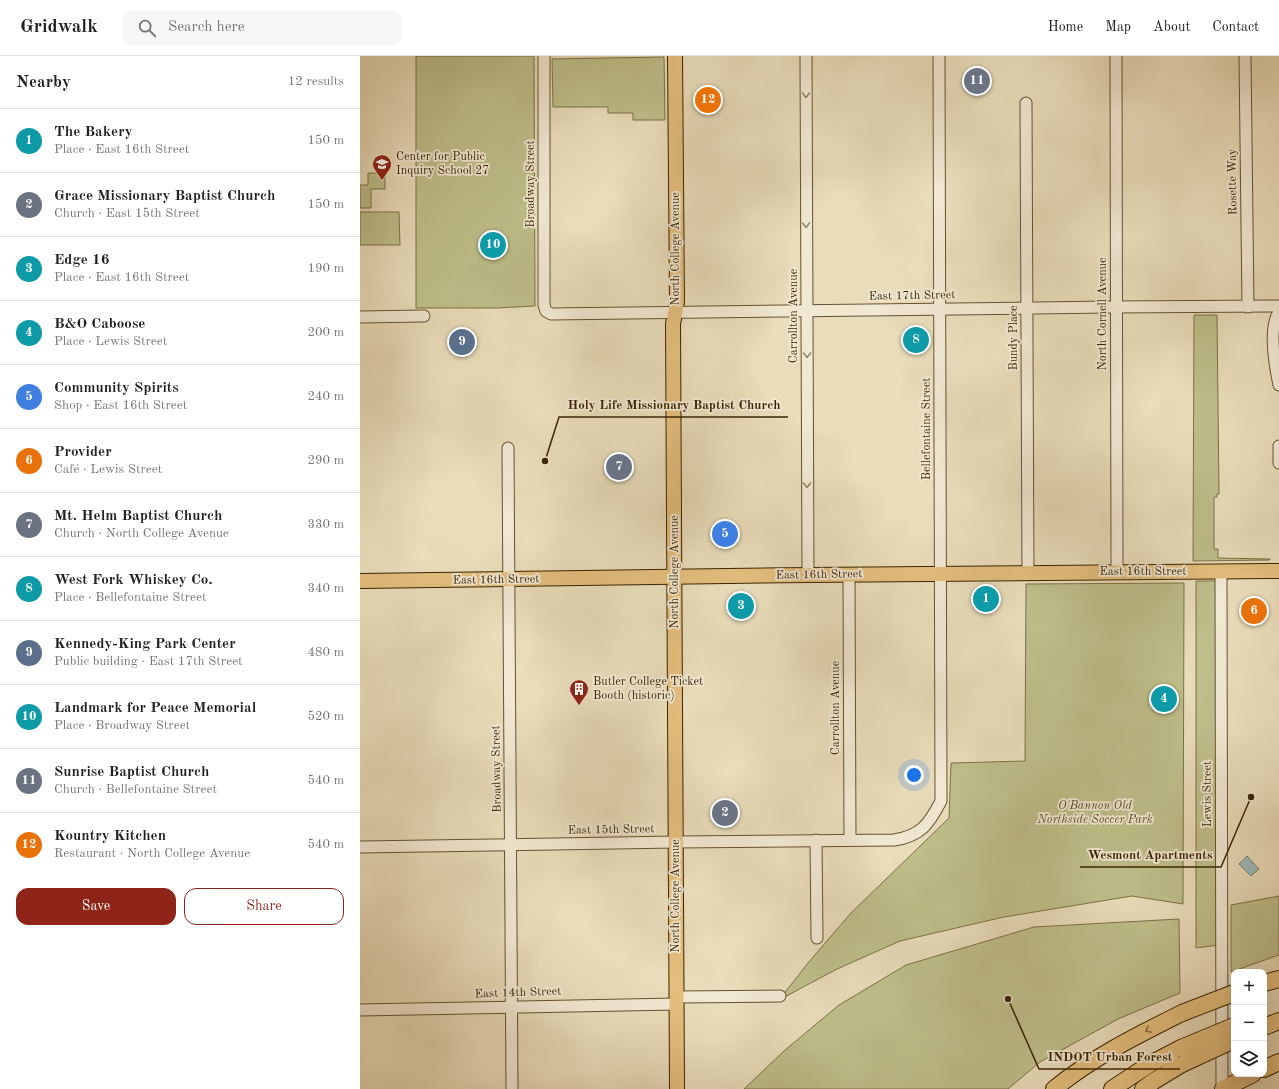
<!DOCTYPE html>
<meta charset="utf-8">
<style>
body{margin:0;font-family:"Old Standard TT",serif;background:#f6f6f6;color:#222}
.controls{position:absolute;right:12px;bottom:12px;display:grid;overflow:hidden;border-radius:8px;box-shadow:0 4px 16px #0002}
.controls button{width:36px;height:36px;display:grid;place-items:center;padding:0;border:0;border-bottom:1px solid #e0e0e0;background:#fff;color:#222;font:20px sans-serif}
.you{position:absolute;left:554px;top:719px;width:14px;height:14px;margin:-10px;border:3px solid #fff;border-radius:50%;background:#1a73e8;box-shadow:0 0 0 6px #1a73e833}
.badge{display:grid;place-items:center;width:26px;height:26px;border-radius:50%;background:#8f2418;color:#fff;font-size:13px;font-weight:700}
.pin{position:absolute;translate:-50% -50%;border:2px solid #fff;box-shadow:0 1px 4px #0006}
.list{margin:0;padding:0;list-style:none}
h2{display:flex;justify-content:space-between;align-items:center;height:52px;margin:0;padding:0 16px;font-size:17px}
h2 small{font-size:13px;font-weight:400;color:#767676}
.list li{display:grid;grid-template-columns:26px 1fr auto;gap:12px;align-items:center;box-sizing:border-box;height:64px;padding:0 16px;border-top:1px solid #e0e0e0}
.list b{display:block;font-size:15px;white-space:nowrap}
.list p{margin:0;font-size:13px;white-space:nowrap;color:#767676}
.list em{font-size:13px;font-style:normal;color:#767676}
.actions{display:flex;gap:8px;padding:12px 16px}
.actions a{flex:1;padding:9px 0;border:1px solid #8f2418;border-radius:12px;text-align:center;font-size:14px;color:#8f2418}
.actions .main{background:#8f2418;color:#fff}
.icon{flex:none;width:22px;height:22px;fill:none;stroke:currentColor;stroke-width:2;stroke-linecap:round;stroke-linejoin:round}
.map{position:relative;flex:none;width:919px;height:1033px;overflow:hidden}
header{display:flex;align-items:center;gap:24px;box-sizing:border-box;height:56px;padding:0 20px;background:#fff;border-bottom:1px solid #e0e0e0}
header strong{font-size:19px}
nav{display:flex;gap:22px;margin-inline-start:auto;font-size:14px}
.search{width:280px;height:36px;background:#f6f6f6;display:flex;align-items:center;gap:10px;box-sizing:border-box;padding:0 14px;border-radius:12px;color:#767676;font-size:15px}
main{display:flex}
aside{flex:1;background:#fff}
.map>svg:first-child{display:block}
.green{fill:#bebe8a;stroke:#7c7145}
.water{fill:#9eb8bc;stroke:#767d71}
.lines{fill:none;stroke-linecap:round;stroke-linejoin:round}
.minor-casing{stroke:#66522e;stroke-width:13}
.major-casing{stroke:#3a2400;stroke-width:16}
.highway-casing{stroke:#3a2400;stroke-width:18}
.minor{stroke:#f1e8d2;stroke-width:11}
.major{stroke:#e4be7d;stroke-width:14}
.highway{stroke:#e4be7d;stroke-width:16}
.highway-bridge-casing{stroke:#3a2400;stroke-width:18;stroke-linecap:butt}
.highway-bridge{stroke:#e4be7d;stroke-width:16}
.oneway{stroke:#968669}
.oneway2{stroke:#8f713e}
.labels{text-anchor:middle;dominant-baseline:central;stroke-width:3.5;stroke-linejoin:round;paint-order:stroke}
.poi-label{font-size:12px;fill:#3a2400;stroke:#f1e8d2;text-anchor:start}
.street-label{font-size:12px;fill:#3a2400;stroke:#f1e8d2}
.park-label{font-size:12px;font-style:italic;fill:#5b4a22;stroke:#f1e8d2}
.leader{fill:none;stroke:#3a2400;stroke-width:1.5}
.callout-dot{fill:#3a2400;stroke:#f1e8d2;stroke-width:1.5}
.callout-label{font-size:13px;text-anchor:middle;font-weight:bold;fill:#3a2400;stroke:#f1e8d2;stroke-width:3.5;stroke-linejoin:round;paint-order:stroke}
</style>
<header>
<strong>Gridwalk</strong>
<div class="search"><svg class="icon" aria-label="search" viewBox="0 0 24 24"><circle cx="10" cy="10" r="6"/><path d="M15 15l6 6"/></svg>Search here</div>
<nav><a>Home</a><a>Map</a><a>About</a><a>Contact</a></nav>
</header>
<main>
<aside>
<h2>Nearby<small>12 results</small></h2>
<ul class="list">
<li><span class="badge" style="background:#0f9aa8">1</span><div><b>The Bakery</b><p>Place · East 16th Street</p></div><em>150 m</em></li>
<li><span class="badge" style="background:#6b7280">2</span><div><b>Grace Missionary Baptist Church</b><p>Church · East 15th Street</p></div><em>150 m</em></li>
<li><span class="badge" style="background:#0f9aa8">3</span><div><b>Edge 16</b><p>Place · East 16th Street</p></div><em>190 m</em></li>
<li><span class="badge" style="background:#0f9aa8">4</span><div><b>B&amp;O Caboose</b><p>Place · Lewis Street</p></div><em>200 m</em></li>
<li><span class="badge" style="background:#3f7fe0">5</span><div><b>Community Spirits</b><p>Shop · East 16th Street</p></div><em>240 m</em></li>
<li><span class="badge" style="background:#e8710a">6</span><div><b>Provider</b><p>Café · Lewis Street</p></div><em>290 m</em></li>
<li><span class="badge" style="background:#6b7280">7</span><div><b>Mt. Helm Baptist Church</b><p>Church · North College Avenue</p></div><em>330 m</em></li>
<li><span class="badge" style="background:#0f9aa8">8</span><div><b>West Fork Whiskey Co.</b><p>Place · Bellefontaine Street</p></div><em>340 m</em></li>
<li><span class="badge" style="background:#5c6f8a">9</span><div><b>Kennedy-King Park Center</b><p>Public building · East 17th Street</p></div><em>480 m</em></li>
<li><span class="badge" style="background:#0f9aa8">10</span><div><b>Landmark for Peace Memorial</b><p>Place · Broadway Street</p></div><em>520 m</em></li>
<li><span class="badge" style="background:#6b7280">11</span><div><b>Sunrise Baptist Church</b><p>Church · Bellefontaine Street</p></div><em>540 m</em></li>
<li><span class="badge" style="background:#e8710a">12</span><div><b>Kountry Kitchen</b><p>Restaurant · North College Avenue</p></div><em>540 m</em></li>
</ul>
<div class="actions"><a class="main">Save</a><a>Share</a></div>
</aside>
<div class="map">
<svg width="919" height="1033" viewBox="0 0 919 1033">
<rect width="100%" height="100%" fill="#e9dcba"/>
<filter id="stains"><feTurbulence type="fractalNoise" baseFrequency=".005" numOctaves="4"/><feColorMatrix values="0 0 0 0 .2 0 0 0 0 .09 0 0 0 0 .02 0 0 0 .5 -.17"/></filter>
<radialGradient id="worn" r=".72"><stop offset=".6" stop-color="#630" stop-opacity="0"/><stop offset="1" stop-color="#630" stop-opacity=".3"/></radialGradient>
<g class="green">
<path d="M56 0H174L175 250 137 252H56Z"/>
<path d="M304 1 305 64H273V57H248V51H193L192 3Z"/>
<path d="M8 117H25V133H11V152H0V129H8Z"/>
<path d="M0 156H39L40 189H0Z"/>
<path d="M834 259H857L859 438H857V441H854V493H858V502L910 503V504L833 505Z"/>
<path d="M836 525H856L859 889 836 892Z"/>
<path d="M824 527 823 848 772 840 644 861 540 885 477 913 419 944 448 907 491 857 589 762 591 707 665 705 666 528Z"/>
<path d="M919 840V899L871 916V849Z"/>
<path d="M819 863 820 937 758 963 680 1006 648 1033H384L424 995 479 949 546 909 674 871Z"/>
</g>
<path class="water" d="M887 800 899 813 891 820 879 808Z"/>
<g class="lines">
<defs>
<g id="minor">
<path d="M184 0V249L186 255 191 258 750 251 919 250"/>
<path d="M446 0 448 519"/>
<path d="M756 0 757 517"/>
<path d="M885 0 888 251"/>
<path d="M666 47 668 517"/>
<path d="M919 256C908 272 915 310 919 329"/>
<path d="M0 261 64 260"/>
<path d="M919 390V407"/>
<path d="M148 392 152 1033"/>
<path d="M861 516 862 1033"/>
<path d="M489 519 490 784"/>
<path d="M456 784 457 882"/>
<path d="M0 791 316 786 534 784C561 780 569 768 581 745L579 0"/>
<path d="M316 941 420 940"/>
<path d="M0 954 316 948"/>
</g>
<g id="major">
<path d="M315 0 317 246 313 268 317 1033"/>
<path d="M0 525 448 519 919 515"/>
</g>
<g id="highway">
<path d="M904 927 919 923"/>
<path d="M904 971 919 965"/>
<path d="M904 1013 919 1006"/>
<path d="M694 1033C733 1001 778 979 822 957"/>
<path d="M752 1033 790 1008 821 992"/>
<path d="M783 1033 794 1025 822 1008"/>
<path d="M863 1033 893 1018"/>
</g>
</defs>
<use href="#minor" class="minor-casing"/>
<use href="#major" class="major-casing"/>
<use href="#highway" class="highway-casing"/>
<use href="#minor" class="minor"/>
<use href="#major" class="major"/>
<use href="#highway" class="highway"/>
<defs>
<g id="highway-bridge">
<path d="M822 957 874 937"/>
<path d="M821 992 874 970"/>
<path d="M822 1008 874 984"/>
</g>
</defs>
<use href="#highway-bridge" class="highway-bridge-casing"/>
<use href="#highway-bridge" class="highway-bridge"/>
</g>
<defs><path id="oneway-chevron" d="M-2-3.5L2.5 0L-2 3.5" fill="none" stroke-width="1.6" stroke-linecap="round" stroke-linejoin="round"/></defs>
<g class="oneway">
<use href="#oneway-chevron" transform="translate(446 39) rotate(90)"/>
<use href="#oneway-chevron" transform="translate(446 169) rotate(90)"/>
<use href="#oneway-chevron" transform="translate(447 299) rotate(90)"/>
<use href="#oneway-chevron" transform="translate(447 429) rotate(90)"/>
</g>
<use class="oneway2" href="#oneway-chevron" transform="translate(788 974) rotate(153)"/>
<defs>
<symbol id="school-pin" viewBox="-11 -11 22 30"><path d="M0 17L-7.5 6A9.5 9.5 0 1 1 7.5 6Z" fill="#8f2418" stroke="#f1e8d2"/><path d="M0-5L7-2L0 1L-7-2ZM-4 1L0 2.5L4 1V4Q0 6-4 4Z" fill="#fff"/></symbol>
<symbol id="building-pin" viewBox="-11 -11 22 30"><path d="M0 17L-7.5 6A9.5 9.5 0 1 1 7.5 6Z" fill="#8f2418" stroke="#f1e8d2"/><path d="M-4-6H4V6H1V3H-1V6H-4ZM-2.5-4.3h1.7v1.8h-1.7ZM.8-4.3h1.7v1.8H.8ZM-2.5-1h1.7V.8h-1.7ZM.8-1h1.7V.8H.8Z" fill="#fff"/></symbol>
</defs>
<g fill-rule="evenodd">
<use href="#school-pin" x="11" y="97" width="22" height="30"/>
<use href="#building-pin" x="208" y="622" width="22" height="30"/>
</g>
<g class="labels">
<g class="poi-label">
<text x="36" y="101">Center for Public<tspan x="36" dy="14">Inquiry School 27</tspan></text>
<text x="233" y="626">Butler College Ticket<tspan x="233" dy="14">Booth (historic)</tspan></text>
</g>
<g class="street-label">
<text transform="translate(873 126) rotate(-91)">Rosette Way</text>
<text transform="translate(171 128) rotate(-90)">Broadway Street</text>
<text transform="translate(316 193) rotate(-90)">North College Avenue</text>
<text transform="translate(552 240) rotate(-1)">East 17th Street</text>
<text transform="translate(743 258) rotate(-90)">North Cornell Avenue</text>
<text transform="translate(434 260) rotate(-90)">Carrollton Avenue</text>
<text transform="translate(654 282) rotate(-90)">Bundy Place</text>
<text transform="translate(567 373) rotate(-90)">Bellefontaine Street</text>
<text transform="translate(315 516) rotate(-90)">North College Avenue</text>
<text x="783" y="516">East 16th Street</text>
<text transform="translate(459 519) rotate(-1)">East 16th Street</text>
<text transform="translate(136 524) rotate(-1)">East 16th Street</text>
<text transform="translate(476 652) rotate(-90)">Carrollton Avenue</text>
<text transform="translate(137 713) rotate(-91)">Broadway Street</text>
<text transform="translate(848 738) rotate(-90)">Lewis Street</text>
<text transform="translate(251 774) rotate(-1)">East 15th Street</text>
<text transform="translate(316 840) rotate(-90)">North College Avenue</text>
<text transform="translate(158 937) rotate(-2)">East 14th Street</text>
</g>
<g class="park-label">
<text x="735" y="750">O'Bannon Old<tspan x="735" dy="14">Northside Soccer Park</tspan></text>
</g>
</g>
<path class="leader" d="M185 405L199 361H428M891 741L861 811H720M648 943L679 1013H820"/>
<g class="callout-dot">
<circle cx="185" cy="405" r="4"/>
<circle cx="891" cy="741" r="4"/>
<circle cx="648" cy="943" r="4"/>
</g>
<g class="callout-label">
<text x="314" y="353">Holy Life Missionary Baptist Church</text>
<text x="790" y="803">Wesmont Apartments</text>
<text x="750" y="1005">INDOT Urban Forest</text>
</g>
<rect width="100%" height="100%" filter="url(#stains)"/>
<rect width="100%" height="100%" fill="url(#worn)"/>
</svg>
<div class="controls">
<button>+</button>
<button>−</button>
<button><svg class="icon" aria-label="layers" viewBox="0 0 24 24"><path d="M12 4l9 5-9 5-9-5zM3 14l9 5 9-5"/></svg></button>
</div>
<div class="you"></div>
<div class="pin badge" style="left:626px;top:543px;background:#0f9aa8">1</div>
<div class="pin badge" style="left:365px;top:757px;background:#6b7280">2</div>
<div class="pin badge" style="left:381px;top:550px;background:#0f9aa8">3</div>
<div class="pin badge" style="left:804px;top:643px;background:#0f9aa8">4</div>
<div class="pin badge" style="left:365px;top:478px;background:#3f7fe0">5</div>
<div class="pin badge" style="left:894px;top:555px;background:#e8710a">6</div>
<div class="pin badge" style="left:259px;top:411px;background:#6b7280">7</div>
<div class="pin badge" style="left:556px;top:284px;background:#0f9aa8">8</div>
<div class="pin badge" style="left:102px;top:286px;background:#5c6f8a">9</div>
<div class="pin badge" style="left:133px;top:189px;background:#0f9aa8">10</div>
<div class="pin badge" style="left:617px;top:25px;background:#6b7280">11</div>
<div class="pin badge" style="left:348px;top:44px;background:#e8710a">12</div>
</div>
</main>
